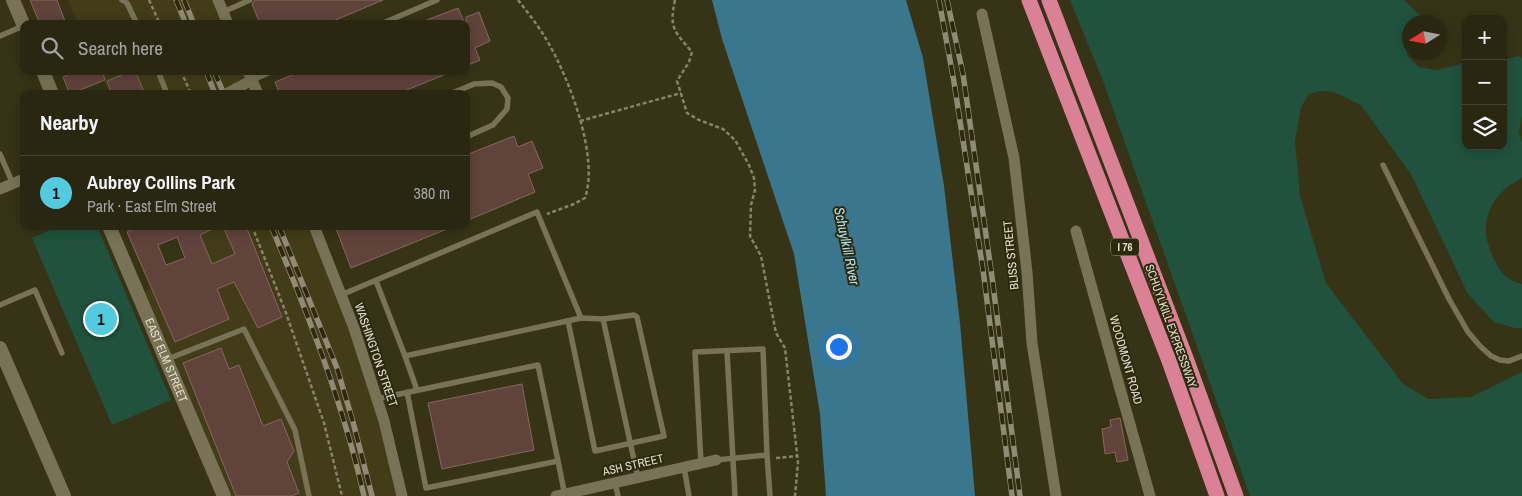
<!DOCTYPE html>
<meta charset="utf-8">
<style>
body{margin:0;font-family:"Archivo Narrow",sans-serif;background:#312e1a;color:#f1f3f6}
.controls{position:absolute;right:15px;top:15px;display:grid;overflow:hidden;border-radius:10px;box-shadow:0 2px 12px #0003}
.controls button{width:45px;height:45px;display:grid;place-items:center;padding:0;border:0;border-bottom:1px solid #454331;background:#292611;color:#f1f3f6;font:25px sans-serif}
.compass{position:absolute;left:1402px;top:15px;width:45px;height:45px;border-radius:50%;background:#292611;box-shadow:0 2px 12px #0003;rotate:259deg}
.you{position:absolute;left:838px;top:346px;width:18px;height:18px;margin:-12px;border:4px solid #fff;border-radius:50%;background:#1a73e8;box-shadow:0 0 0 8px #1a73e833}
.badge{display:grid;place-items:center;width:32px;height:32px;border-radius:50%;background:#54cade;color:#111;font-size:16px;font-weight:700}
.pin{position:absolute;translate:-50% -50%;border:2px solid #fff;box-shadow:0 1px 5px #0006}
.list{margin:0;padding:0;list-style:none}
h2{display:flex;justify-content:space-between;align-items:center;height:65px;margin:0;padding:0 20px;font-size:21px}
h2 small{font-size:16px;font-weight:400;color:#a5a59f}
.list li{display:grid;grid-template-columns:32px 1fr auto;gap:15px;align-items:center;box-sizing:border-box;height:75px;padding:0 20px;border-top:1px solid #454331}
.list b{display:block;font-size:19px;white-space:nowrap}
.list p{margin:0;font-size:16px;white-space:nowrap;color:#a5a59f}
.list em{font-size:16px;font-style:normal;color:#a5a59f}
.icon{flex:none;width:28px;height:28px;fill:none;stroke:currentColor;stroke-width:2;stroke-linecap:round;stroke-linejoin:round}
.map{position:relative;flex:none;width:1522px;height:496px;overflow:hidden}
.search{position:absolute;background:#292611;box-shadow:0 2px 12px #0003;left:20px;top:20px;width:450px;height:55px;display:flex;align-items:center;gap:12px;box-sizing:border-box;padding:0 18px;border-radius:10px;color:#a5a59f;font-size:19px}
.panel{position:absolute;background:#292611;box-shadow:0 2px 12px #0003;left:20px;top:90px;width:450px;height:140px;border-radius:10px}
.map>svg:first-child{display:block}
.built{fill:#423c18}
.green{fill:#20523d}
.water{fill:#3a778d}
.building{fill:#60433b;stroke:#87675e;fill-rule:evenodd}
.lines{fill:none;stroke-linecap:round;stroke-linejoin:round}
.path{stroke:#87846d;stroke-width:2.5;stroke-dasharray:4 2.5;stroke-linecap:butt}
.service{stroke:#787356;stroke-width:5.5}
.minor{stroke:#787356;stroke-width:11}
.secondary{stroke:#787356;stroke-width:14}
.motorway{stroke:#da8195;stroke-width:15}
.rail-casing{stroke:#8f8b75;stroke-width:5.5}
.rail{stroke:#2d290d;stroke-width:4;stroke-dasharray:11;stroke-linecap:butt}
.labels{text-anchor:middle;dominant-baseline:central;stroke-width:4;stroke-linejoin:round;paint-order:stroke}
.shield{fill:#2d290d;stroke:#aca895;stroke-width:1}
.shield-label{font-size:11px;font-weight:bold;fill:#e2dfcf}
.street-label{font-size:12px;fill:#e2dfcf;stroke:#2d290d}
.water-label{font-size:14px;font-style:italic;fill:#b0e4f9;stroke:#2d290d}
</style>
<div class="map">
<svg width="1522" height="496" viewBox="0 0 1522 496">
<rect width="100%" height="100%" fill="#373317"/>
<g class="built">
<path d="M68 0H218L228 24H78Z"/>
<path d="M100 71H248L258 94H110Z"/>
<path d="M172 226H314L354 328 402 496H224L138 294 191 271Z"/>
</g>
<g class="green">
<path d="M1070 0H1404L1419 14 1421 22H1410L1409 49 1407 50V55L1419 67 1436 70 1466 63V146H1503V60L1518 56 1522 58V115L1519 132 1522 142V178C1489 195 1476 225 1494 259 1502 274 1506 280 1522 284V328H1515L1494 322 1468 294 1412 176 1361 105 1334 92 1321 91 1309 94 1301 107 1295 141 1300 196 1326 283 1403 384 1428 399 1471 397 1522 372V496H1250L1103 81Z"/>
<path d="M59 226H97L171 400 112 425 32 238Z"/>
</g>
<path class="water" d="M712 0H906L923 58 944 186 960 323 975 496H826L820 414 794 254 722 39Z"/>
<g class="building">
<path d="M30 0H57L66 24H40Z"/>
<path d="M255 0H383L326 24H260L252 4Z"/>
<path d="M458 8 465 24H420L419 23Z"/>
<path d="M479 12 490 41 475 48 480 60 466 66V17Z"/>
<path d="M76 71H102L105 80 70 94 63 77Z"/>
<path d="M131 71H135L145 94H112L107 81Z"/>
<path d="M302 71H451V72L397 94H280L275 82Z"/>
<path d="M514 136 518 147 532 141 543 168 528 174 535 192 466 221V155Z"/>
<path d="M140 226H218L200 235 212 264 235 254 223 226H246L282 317 258 328 234 282 217 289 229 319 175 342 127 232ZM177 237 185 258 166 265 158 245Z"/>
<path d="M335 226H452V227L351 268Z"/>
<path d="M221 348 229 369 239 365 263 426 281 419 294 451 287 462 299 493 292 496H236L183 363Z"/>
<path d="M522 384 534 450 442 469 428 403Z"/>
<path d="M1120 418 1128 460 1117 462 1115 452 1105 454 1102 429 1111 427 1110 420Z"/>
</g>
<g class="lines">
<g class="path">
<path d="M149 0 160 24"/>
<path d="M518 0C529 14 540 28 549 44 570 81 599 157 585 198L574 204 547 214"/>
<path d="M675 0C669 28 674 31 692 52L689 62 677 81 687 113 699 120 723 129 735 140 749 165 754 178 755 190 751 205 750 236 761 256 776 333 785 348 798 462 795 496"/>
<path d="M181 71 191 94"/>
<path d="M580 121 681 93"/>
<path d="M252 226 286 313 324 423 342 496"/>
<path d="M776 458 797 456"/>
</g>
<g class="service">
<path d="M122 0 127 3 137 24"/>
<path d="M223 12 250 0"/>
<path d="M381 24 437 0"/>
<path d="M0 36 23 26"/>
<path d="M158 71 167 94"/>
<path d="M252 80 273 71"/>
<path d="M450 94 474 84 492 83 501 87 508 98 507 109 493 125 466 137"/>
<path d="M0 154 13 184"/>
<path d="M1383 165 1449 299 1468 332 1480 346 1491 356 1500 360 1509 361 1522 356"/>
<path d="M341 295 537 212 581 318 405 356 376 281"/>
<path d="M0 305 35 290 62 353"/>
<path d="M603 319 638 478"/>
<path d="M568 321 595 451 664 436 637 317 634 315 603 319 581 318"/>
<path d="M727 351 735 496"/>
<path d="M405 356 417 390"/>
<path d="M165 360 244 329 295 430 309 496"/>
<path d="M376 399 538 365 558 461 426 488 407 392"/>
<path d="M767 455 770 496"/>
<path d="M558 461 565 496"/>
<path d="M701 463 695 352 763 349 767 455 716 460"/>
<path d="M684 467 689 496"/>
<path d="M615 483 618 496"/>
</g>
<g class="minor">
<path d="M218 0 228 24"/>
<path d="M982 14 1014 158 1027 272 1032 343 1056 496"/>
<path d="M248 71 258 94"/>
<path d="M226 94 252 80"/>
<path d="M0 189 24 179"/>
<path d="M314 226 354 328 384 421 402 496"/>
<path d="M1076 231 1150 496"/>
<path d="M556 496 716 460"/>
</g>
<g class="secondary">
<path d="M13 0 24 26"/>
<path d="M43 71 52 94"/>
<path id="s1" d="M109 226 224 496"/>
<path d="M0 348 64 496"/>
</g>
<g class="motorway">
<path d="M1029 0 1169 361 1217 496"/>
<path d="M1049 0 1186 358 1236 496"/>
</g>
<defs>
<g id="rail">
<path d="M176 0 186 24"/>
<path d="M184 0 194 24"/>
<path d="M939 0 954 82 983 270 1012 496"/>
<path d="M947 0 963 74 992 277 1020 496"/>
<path d="M206 71 215 94"/>
<path d="M214 71 224 94"/>
<path d="M271 226C308 314 343 403 364 496"/>
<path d="M279 226 337 368 353 422 372 496"/>
</g>
</defs>
<use href="#rail" class="rail-casing"/>
<use href="#rail" class="rail"/>
</g>
<g class="labels">
<rect class="shield" x="1111" y="238.5" width="28" height="17" rx="4"/>
<g class="shield-label">
<text x="1125" y="247">I 76</text>
</g>
<g class="street-label">
<text transform="translate(1011 255) rotate(-96)">BLISS STREET</text>
<text transform="translate(1171 326) rotate(70)">SCHUYLKILL EXPRESSWAY</text>
<text transform="translate(376 355) rotate(71)">WASHINGTON STREET</text>
<text transform="translate(1126 360) rotate(74)">WOODMONT ROAD</text>
<text stroke="none"><textPath href="#s1" startOffset="146">EAST ELM STREET</textPath></text>
<text transform="translate(633 465) rotate(-13)">ASH STREET</text>
</g>
<g class="water-label">
<text transform="translate(847 246) rotate(78)">Schuylkill River</text>
</g>
</g>
</svg>
<div class="controls">
<button>+</button>
<button>−</button>
<button><svg class="icon" aria-label="layers" viewBox="0 0 24 24"><path d="M12 4l9 5-9 5-9-5zM3 14l9 5 9-5"/></svg></button>
</div>
<svg class="compass" viewBox="-18 -18 36 36"><path d="M0-13l5 13h-10z" fill="#e53935"/><path d="M0 13l5-13h-10z" fill="#a5a59f"/></svg>
<div class="you"></div>
<div class="pin badge" style="left:101px;top:319px">1</div>
<div class="search"><svg class="icon" aria-label="search" viewBox="0 0 24 24"><circle cx="10" cy="10" r="6"/><path d="M15 15l6 6"/></svg>Search here</div>
<section class="panel">
<h2>Nearby<small></small></h2>
<ul class="list">
<li><span class="badge">1</span><div><b>Aubrey Collins Park</b><p>Park · East Elm Street</p></div><em>380 m</em></li>
</ul>
</section>
</div>
